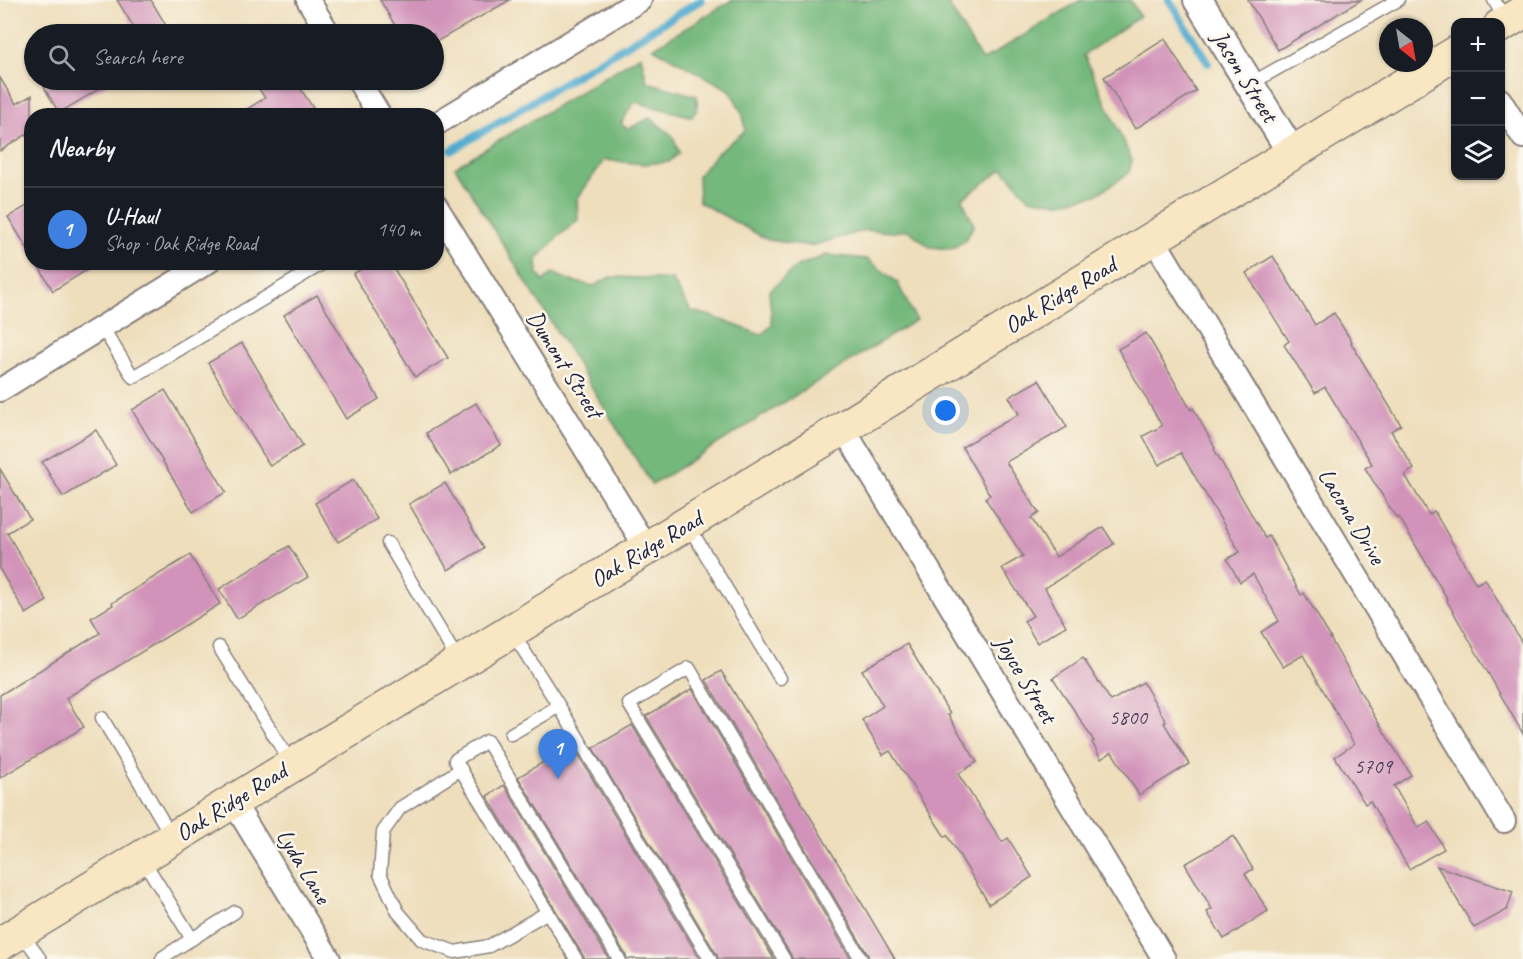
<!DOCTYPE html>
<meta charset="utf-8">
<style>
body{margin:0;font-family:Caveat,sans-serif;background:#242831;color:#f1f3f6}
.controls{position:absolute;right:18px;top:18px;display:grid;overflow:hidden;border-radius:12px;box-shadow:0 2px 4px #0004}
.controls button{width:54px;height:54px;display:grid;place-items:center;padding:0;border:0;border-bottom:2px solid #363941;background:#171b24;color:#f1f3f6;font:30px sans-serif}
.compass{position:absolute;left:1379px;top:18px;width:54px;height:54px;border-radius:50%;background:#171b24;box-shadow:0 2px 4px #0004;rotate:149deg}
.you{position:absolute;left:946px;top:411px;width:21px;height:21px;margin:-15px;border:4px solid #fff;border-radius:50%;background:#1a73e8;box-shadow:0 0 0 9px #1a73e833}
.badge{display:grid;place-items:center;width:39px;height:39px;border-radius:50%;background:#d1495b;color:#fff;font-size:20px;font-weight:700}
.pin{position:absolute;translate:-50% -50px;filter:drop-shadow(0 2px 3px #0008)}
.pin::after{content:'';position:absolute;top:32px;width:21px;height:18px;background:inherit;clip-path:polygon(0 0,100% 0,50% 100%)}
.list{margin:0;padding:0;list-style:none}
h2{display:flex;justify-content:space-between;align-items:center;height:78px;margin:0;padding:0 24px;font-size:26px}
h2 small{font-size:20px;font-weight:400;color:#9ea1a6}
.list li{display:grid;grid-template-columns:39px 1fr auto;gap:18px;align-items:center;box-sizing:border-box;height:84px;padding:0 24px;border-top:2px solid #363941}
.list b{display:block;font-size:22px;white-space:nowrap}
.list p{margin:0;font-size:20px;white-space:nowrap;color:#9ea1a6}
.list em{font-size:20px;font-style:normal;color:#9ea1a6}
.icon{flex:none;width:33px;height:33px;fill:none;stroke:currentColor;stroke-width:2;stroke-linecap:round;stroke-linejoin:round}
.map{position:relative;flex:none;width:1523px;height:959px;overflow:hidden}
.search{position:absolute;background:#171b24;box-shadow:0 2px 4px #0004;left:24px;top:24px;width:420px;height:66px;display:flex;align-items:center;gap:15px;box-sizing:border-box;padding:0 21px;border-radius:33px;color:#9ea1a6;font-size:22px}
.panel{position:absolute;background:#171b24;box-shadow:0 2px 4px #0004;left:24px;top:108px;width:420px;height:162px;border-radius:24px}
.map>svg:first-child{display:block}
.forest{fill:#74b87c;stroke:#4b6d5c;stroke-width:1.5}
.lines{fill:none;stroke-linecap:round;stroke-linejoin:round}
.stream{stroke:#50aace;stroke-width:8}
.building{fill:#d193b9}
.service-casing{stroke:#88807c;stroke-width:15}
.minor-casing{stroke:#88807c;stroke-width:26}
.tertiary-casing{stroke:#88807c;stroke-width:32}
.secondary-casing{stroke:#88807c;stroke-width:36}
.service{stroke:#fff;stroke-width:12}
.minor{stroke:#fff;stroke-width:22}
.tertiary{stroke:#fff;stroke-width:28}
.secondary{stroke:#f9e7c3;stroke-width:33}
.labels{text-anchor:middle;dominant-baseline:central;stroke-width:5;stroke-linejoin:round;paint-order:stroke}
.number-label{font-size:21px;fill:#4e3e5a}
.street-label{font-size:24px;fill:#22223b;stroke:#fbf7ec}
</style>
<div class="map">
<svg width="1523" height="959" viewBox="0 0 1523 959">
<rect width="100%" height="100%" fill="#fbf7ec"/>
<filter id="ink" filterUnits="userSpaceOnUse"><feTurbulence type="fractalNoise" baseFrequency=".0167" numOctaves="2"/><feDisplacementMap in="SourceGraphic" scale="12" xChannelSelector="R" yChannelSelector="G"/><feConvolveMatrix kernelMatrix="1 2 1 2 8 2 1 2 1" color-interpolation-filters="sRGB"/></filter>
<filter id="wash" filterUnits="userSpaceOnUse"><feTurbulence type="fractalNoise" baseFrequency=".008" numOctaves="4" result="noise"/><feDisplacementMap in="SourceGraphic" scale="24" xChannelSelector="R" yChannelSelector="G"/><feGaussianBlur stdDeviation="1.35" result="paint"/><feColorMatrix in="noise" values="0 0 0 0 0 0 0 0 0 0 0 0 0 0 0 0 0 1.4 0 .05"/><feComposite in="paint" operator="in"/></filter>
<g filter="url(#wash)">
<rect width="100%" height="100%" fill="#eedebc"/>
<g class="forest">
<path d="M732 0H946L982 61 1081 0H1130L1140 16 1084 55 1132 160 1129 173 1096 195 1057 203 1029 198 1003 169 962 199 974 225 965 241 951 249 930 247 908 230 893 232 866 230 811 246 768 240 699 202 698 175 718 152 745 131 743 115 730 90 653 48Z"/>
<path d="M641 55 647 82 697 96V109L692 117 635 102 629 110 621 124 628 129 650 118 673 136 679 153 669 162 644 164 604 160 577 199 578 220 558 237 537 259 538 274 543 281 553 273 571 281 594 286 610 277 645 278 672 280 691 311 711 316 761 335 772 325 769 291 797 266 827 255 867 259 897 282 916 320 652 485 455 167Z"/>
</g>
<g class="lines">
<g class="stream">
<path d="M1169 0 1208 63"/>
<path d="M452 150 701 0"/>
</g>
</g>
<g id="blocks">
<g class="building">
<path d="M117 0H151L171 34H138Z"/>
<path d="M380 0H510L434 43V34H400Z"/>
<path d="M1248 0H1361L1278 50Z"/>
<path d="M1165 39 1196 91 1135 129 1104 77Z"/>
<path d="M0 78 16 104 32 95V131L0 151Z"/>
<path d="M57 80H114L59 113 44 87Z"/>
<path d="M253 80H295L313 108 301 116H236L265 98Z"/>
<path d="M32 203V256L8 217Z"/>
<path d="M1273 256 1315 325 1334 313 1352 342 1351 343 1401 425 1391 431 1414 469 1405 475 1429 515 1434 511 1476 584 1485 579 1523 645V734L1447 601 1448 600 1399 517 1397 519 1365 468 1372 464 1325 387 1315 393 1284 345 1289 341 1246 273Z"/>
<path d="M36 262H100L53 291Z"/>
<path d="M372 262H390L448 358 415 377 353 274Z"/>
<path d="M317 295 379 399 346 419 284 315Z"/>
<path d="M1146 333 1191 410 1193 408 1215 448 1214 449 1265 538 1269 536 1301 595 1304 593 1331 638H1330L1376 719 1411 775 1394 786 1418 828 1429 822 1444 849 1409 869 1370 801 1365 804 1335 757 1354 744 1303 655 1283 667 1261 632 1279 621 1253 574 1240 582 1227 559 1240 552 1181 453 1159 465 1143 436 1162 426 1118 349Z"/>
<path d="M242 343 303 446 270 466 208 363Z"/>
<path d="M1039 380 1067 427 1006 462 1039 513 1031 518 1056 557 1103 527 1114 544 1045 588 1066 626 1037 643 1024 621 1033 616 1002 568 1023 556 985 498 990 495 962 447 1019 414 1009 397Z"/>
<path d="M165 390 226 492 193 512 132 410Z"/>
<path d="M476 403 501 445 451 475 426 433Z"/>
<path d="M96 430 116 465 63 497 42 462Z"/>
<path d="M0 469 30 519 7 533 47 601 26 614 0 570Z"/>
<path d="M353 480 377 519 338 542 315 503Z"/>
<path d="M445 483 484 548 448 570 409 504Z"/>
<path d="M289 546 308 577 237 619 219 589Z"/>
<path d="M190 555 220 604 66 698 84 727 0 778V695L100 633 91 618 113 605 112 603Z"/>
<path d="M907 644 950 714 948 715 977 762 958 774 1002 842 1008 838 1032 877 989 904 947 835 945 837 890 751 883 755 862 720 883 706 862 670Z"/>
<path d="M1083 658 1111 701 1143 682 1166 722 1164 723 1189 764 1139 795 1112 752 1101 759 1092 742 1094 741 1053 678Z"/>
<path d="M721 671 817 828 895 959H869L868 955 706 680Z"/>
<path d="M692 689 851 959H792L791 955 646 716Z"/>
<path d="M632 725 774 959H718L717 955 593 748Z"/>
<path d="M569 747 576 758 579 756 700 959H627L626 955 518 777Z"/>
<path d="M504 785 609 959H585L487 796Z"/>
<path d="M1233 836 1253 869 1245 874 1268 911 1224 939 1207 912 1212 909 1185 864Z"/>
<path d="M1437 866 1513 892 1507 910 1474 928Z"/>
</g>
</g>
</g>
<g filter="url(#ink)">
<use href="#blocks" fill-opacity="0" stroke="#88807c" stroke-width="1.5"/>
<g class="lines">
<defs>
<g id="service">
<path d="M1494 0 1505 20"/>
<path d="M1250 84 1398 0"/>
<path d="M102 327 133 377 325 262"/>
<path d="M688 525 780 678"/>
<path d="M388 543 459 662"/>
<path d="M512 632 559 706 710 959"/>
<path d="M219 647 291 763"/>
<path d="M102 718 172 837"/>
<path d="M511 734 559 706"/>
<path d="M461 769 400 808 383 832 380 874 398 912 422 940 455 952 489 946 548 912"/>
<path d="M142 858 192 939"/>
<path d="M21 932 40 959"/>
<path d="M162 959 163 957 235 912"/>
<path d="M576 959 455 760 487 741 619 959"/>
<path d="M784 959 629 704 689 668 861 959"/>
</g>
<g id="minor">
<path d="M308 0 329 34"/>
<path d="M358 80 380 116"/>
<path d="M1500 100 1523 137"/>
<path d="M436 124 640 0"/>
<path d="M436 206 647 549"/>
<path d="M1153 238 1504 821"/>
<path d="M0 390 208 262"/>
<path d="M843 428 1164 959"/>
<path d="M232 800 329 959"/>
</g>
<path id="tertiary" d="M1198 0 1292 153"/>
<g id="secondary">
<path d="M1500 26 1523 12"/>
<path d="M0 944 1456 53"/>
</g>
</defs>
<use href="#service" class="service-casing"/>
<use href="#minor" class="minor-casing"/>
<use href="#tertiary" class="tertiary-casing"/>
<use href="#secondary" class="secondary-casing"/>
<use href="#service" class="service"/>
<use href="#minor" class="minor"/>
<use href="#tertiary" class="tertiary"/>
<use href="#secondary" class="secondary"/>
</g>
</g>
<g class="labels">
<g class="number-label">
<text x="1128" y="717">5800</text>
<text x="1373" y="766">5709</text>
</g>
<g class="street-label">
<text transform="translate(1245 76) rotate(58)">Jason Street</text>
<text transform="translate(1060 295) rotate(-31)">Oak Ridge Road</text>
<text transform="translate(565 364) rotate(58)">Dumont Street</text>
<text transform="translate(1352 516) rotate(59)">Lacona Drive</text>
<text transform="translate(646 549) rotate(-31)">Oak Ridge Road</text>
<text transform="translate(1026 679) rotate(59)">Joyce Street</text>
<text transform="translate(231 802) rotate(-32)">Oak Ridge Road</text>
<text transform="translate(304 866) rotate(59)">Lyda Lane</text>
</g>
</g>
</svg>
<div class="controls">
<button>+</button>
<button>−</button>
<button><svg class="icon" aria-label="layers" viewBox="0 0 24 24"><path d="M12 4l9 5-9 5-9-5zM3 14l9 5 9-5"/></svg></button>
</div>
<svg class="compass" viewBox="-18 -18 36 36"><path d="M0-13l5 13h-10z" fill="#e53935"/><path d="M0 13l5-13h-10z" fill="#9ea1a6"/></svg>
<div class="you"></div>
<div class="pin badge" style="left:558px;top:779px;background:#3f7fe0">1</div>
<div class="search"><svg class="icon" aria-label="search" viewBox="0 0 24 24"><circle cx="10" cy="10" r="6"/><path d="M15 15l6 6"/></svg>Search here</div>
<section class="panel">
<h2>Nearby<small></small></h2>
<ul class="list">
<li><span class="badge" style="background:#3f7fe0">1</span><div><b>U-Haul</b><p>Shop · Oak Ridge Road</p></div><em>140 m</em></li>
</ul>
</section>
</div>
